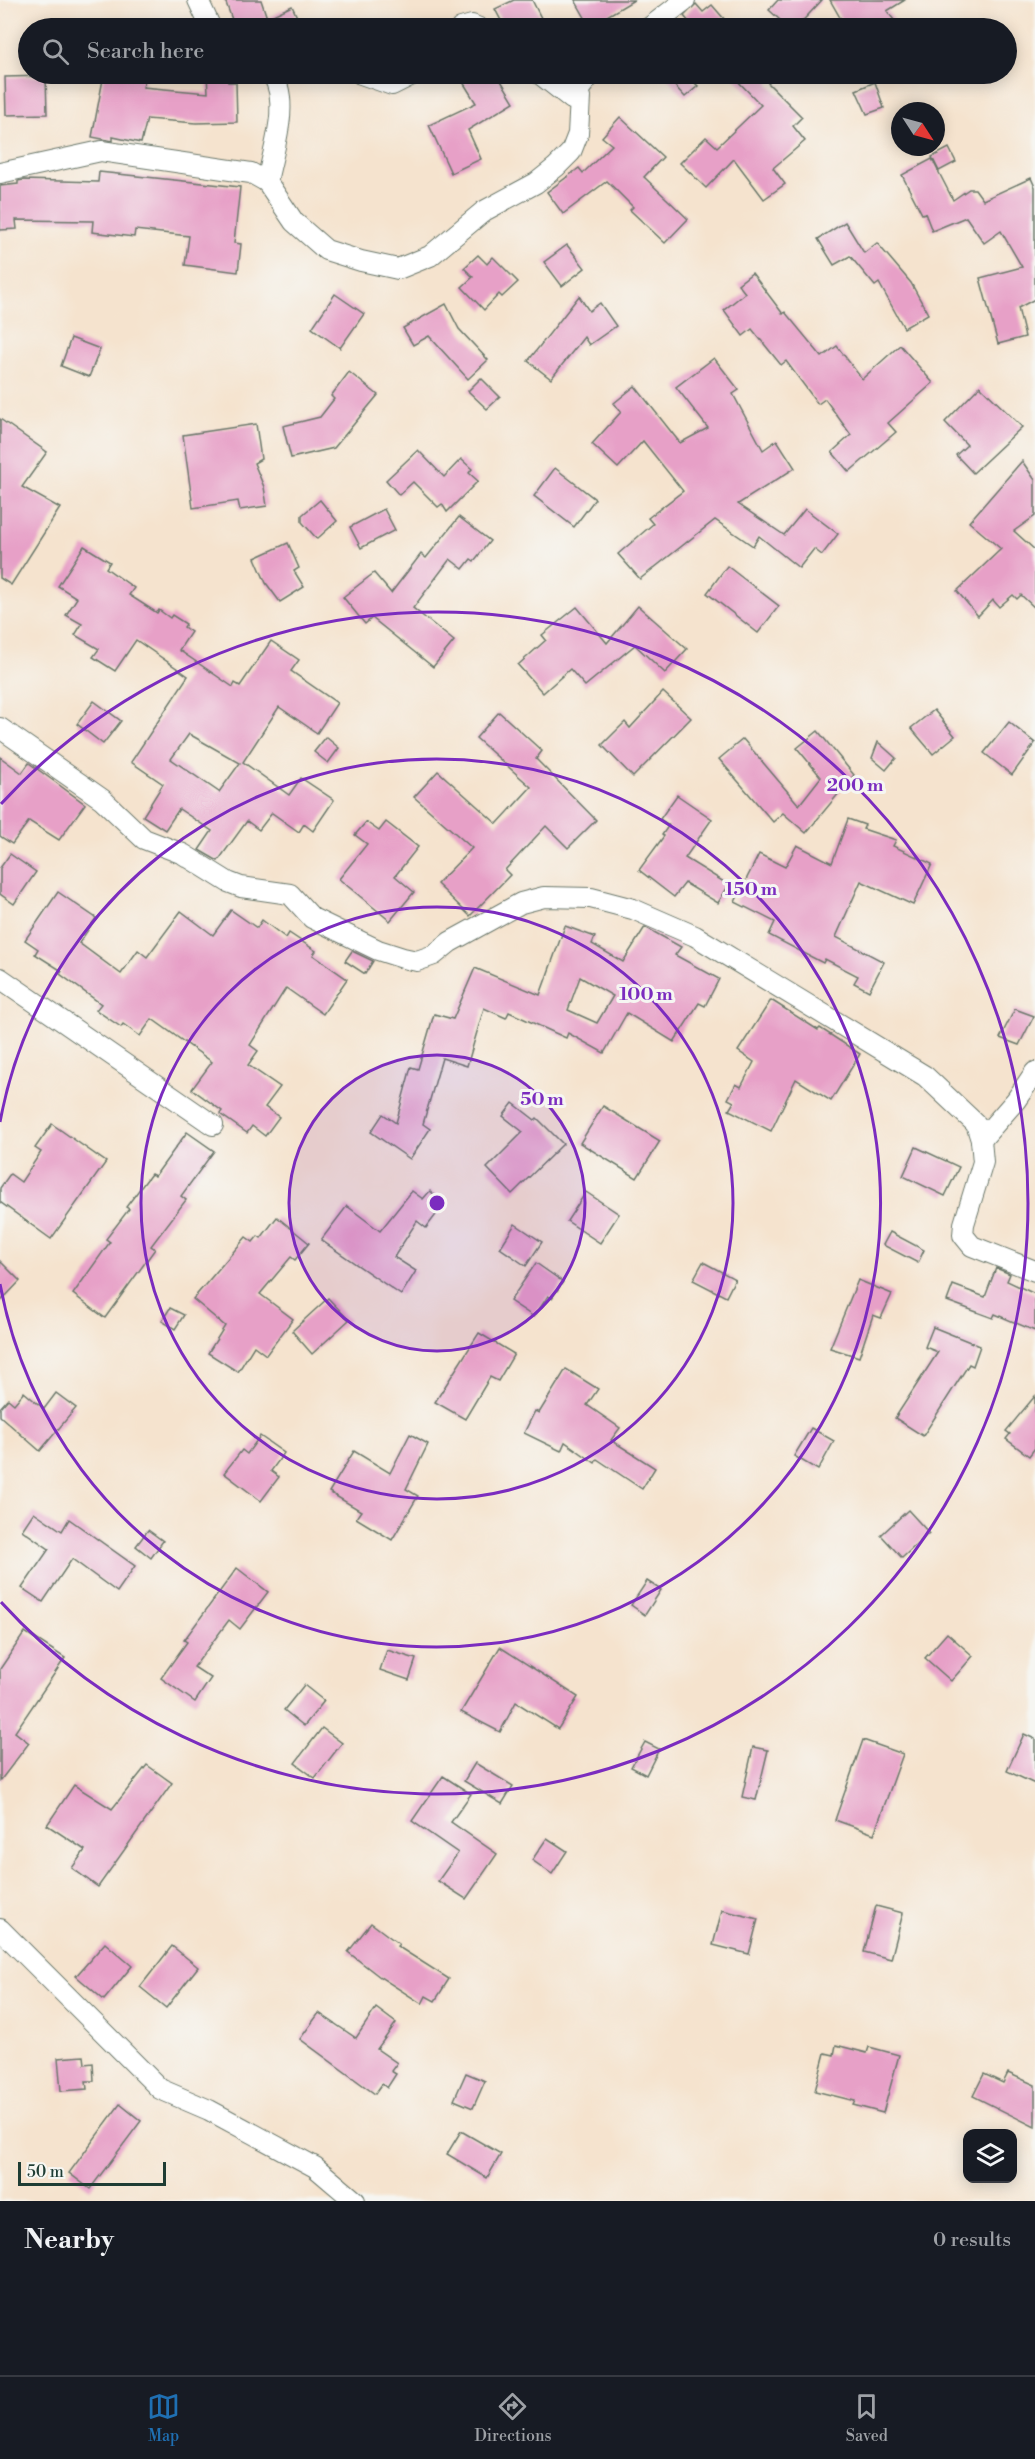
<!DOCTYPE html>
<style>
body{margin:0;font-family:"Libre Bodoni",serif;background:#20242c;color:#f1f3f6}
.controls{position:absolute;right:18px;bottom:18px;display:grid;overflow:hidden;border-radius:12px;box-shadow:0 3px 15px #0003}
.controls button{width:54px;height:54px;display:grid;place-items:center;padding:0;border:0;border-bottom:2px solid #363941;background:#171b24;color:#f1f3f6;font:30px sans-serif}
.compass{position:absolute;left:891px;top:102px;width:54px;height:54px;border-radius:50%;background:#171b24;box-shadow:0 3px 15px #0003;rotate:126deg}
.scale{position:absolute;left:18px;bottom:15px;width:148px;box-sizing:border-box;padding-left:6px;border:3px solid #1f3d34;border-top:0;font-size:16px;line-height:21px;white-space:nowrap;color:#1f3d34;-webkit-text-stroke:4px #f6f6f2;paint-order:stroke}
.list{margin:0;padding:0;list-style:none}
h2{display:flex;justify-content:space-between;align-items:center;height:78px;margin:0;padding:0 24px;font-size:26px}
h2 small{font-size:20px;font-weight:400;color:#9ea1a6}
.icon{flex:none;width:33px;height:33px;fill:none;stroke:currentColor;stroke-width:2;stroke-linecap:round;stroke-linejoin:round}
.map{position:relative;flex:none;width:1035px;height:2201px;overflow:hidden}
.search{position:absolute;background:#171b24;box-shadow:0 3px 15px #0003;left:18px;right:18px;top:18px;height:66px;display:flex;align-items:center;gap:15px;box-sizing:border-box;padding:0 21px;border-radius:33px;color:#9ea1a6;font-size:22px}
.sheet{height:174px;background:#171b24}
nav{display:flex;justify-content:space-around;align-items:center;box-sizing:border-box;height:84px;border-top:2px solid #363941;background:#171b24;font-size:16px;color:#9ea1a6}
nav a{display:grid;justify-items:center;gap:3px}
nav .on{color:#1f6fb2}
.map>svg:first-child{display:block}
.building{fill:#e7a0c7;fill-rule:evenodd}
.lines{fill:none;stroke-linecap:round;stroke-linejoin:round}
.street-casing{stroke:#6a776a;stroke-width:22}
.street{stroke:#fff;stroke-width:20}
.ring{fill:none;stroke:#7b2cbf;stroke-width:3}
.centre{fill:#7b2cbf;stroke:#f6f6f2;stroke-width:3}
.ring-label{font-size:18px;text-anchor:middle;font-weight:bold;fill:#7b2cbf;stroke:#f6f6f2;stroke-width:6;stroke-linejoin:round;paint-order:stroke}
</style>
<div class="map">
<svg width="1035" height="2201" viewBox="0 0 1035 2201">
<rect width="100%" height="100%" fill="#f6f6f2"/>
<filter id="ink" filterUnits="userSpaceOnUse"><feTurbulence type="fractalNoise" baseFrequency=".0167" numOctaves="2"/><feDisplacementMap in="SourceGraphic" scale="12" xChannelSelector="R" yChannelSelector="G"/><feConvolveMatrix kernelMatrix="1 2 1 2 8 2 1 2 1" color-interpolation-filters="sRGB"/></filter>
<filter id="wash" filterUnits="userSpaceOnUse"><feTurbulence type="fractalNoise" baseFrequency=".008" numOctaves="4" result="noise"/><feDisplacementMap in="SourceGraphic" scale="24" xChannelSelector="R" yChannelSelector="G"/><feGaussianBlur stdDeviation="1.35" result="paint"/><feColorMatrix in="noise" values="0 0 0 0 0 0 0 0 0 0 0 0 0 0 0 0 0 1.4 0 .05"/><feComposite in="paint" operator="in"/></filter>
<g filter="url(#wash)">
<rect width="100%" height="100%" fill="#f5e3ce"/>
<g id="blocks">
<g class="building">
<path d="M225 0H261L267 18 292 6 302 28H235Z"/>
<path d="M514 0H532L546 28H505L495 9Z"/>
<path d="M575 0H634L607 16 614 28H591Z"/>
<path d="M778 0H822L796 28H789L769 10Z"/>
<path d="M830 0H905L887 11 900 28H846Z"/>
<path d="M696 4 703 12 712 5 732 28H683L690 23 684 16Z"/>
<path d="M104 74H146L143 87 208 93 207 74H228V82H236L237 122 196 123 147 119 141 143 113 137V141L92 137Z"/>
<path d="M458 74H497L514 102 468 130 481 159 451 173 429 125 476 103Z"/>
<path d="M664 74H686L698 86 685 97Z"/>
<path d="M731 74H778L768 83 802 117 793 126 805 141 773 168 785 184 764 199 734 159 706 188 680 163 706 137 717 147 761 105Z"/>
<path d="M46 76 47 114 6 115 5 77Z"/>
<path d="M875 82 884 108 867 114 856 90Z"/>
<path d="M620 117 663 157 644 177 688 219 665 243 630 210 633 207 607 181 563 214 547 192 579 168 583 173 612 145 602 137Z"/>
<path d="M949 148 956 162 939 171 932 157Z"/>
<path d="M932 159 953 200 969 189H975L983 200 1031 178 1035 187V299L1018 308 1025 337 998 344 980 278 1022 267 1001 231 984 243 966 217 932 231 925 213 922 214 902 175Z"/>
<path d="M99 172 240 187 234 243 241 244 238 272 185 265 189 236 135 230 134 237 92 232 93 221 16 220 17 229 0 230V186L18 184V181L23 180 98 182Z"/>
<path d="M845 222 864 253 877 243 911 283 928 314 904 328 879 283 875 286 850 256 834 265 818 239Z"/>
<path d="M567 245 585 268 562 286 544 262Z"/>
<path d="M478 255 487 264 493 257 518 282 502 297 499 294 484 310 462 287 473 277 464 268Z"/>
<path d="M752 273 783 314 785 312 822 357 837 346 862 379 900 345 933 383 888 423 896 432 849 472 832 452 851 435 825 399 818 404 786 361 781 365 752 329 743 336 724 310 745 293 738 284Z"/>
<path d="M335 294 364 314 340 348 312 328Z"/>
<path d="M579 296 589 311 600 303 616 326 589 345 584 337 551 379 528 361Z"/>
<path d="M446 304 459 329 488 360 468 379 429 336 413 345 403 328Z"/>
<path d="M71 338 100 349 89 377 61 366Z"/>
<path d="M714 358 739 390 733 394 763 450 777 440 795 468 738 504 784 535 805 509 838 534 822 555 814 549 799 568 759 536 753 546 715 520 640 579 618 554 653 524 648 518 683 491 643 441 618 468 592 444 621 412 614 403 635 386 680 443 708 428 676 387Z"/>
<path d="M349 372 378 395 334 448 291 458 283 426 320 417 334 399 331 396Z"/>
<path d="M481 378 500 397 487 409 468 391Z"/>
<path d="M980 386 1022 427 973 473 956 455 967 445 945 422Z"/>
<path d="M0 419 47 452 22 487 60 508 11 585 0 578Z"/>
<path d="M256 424 261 459 254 463 264 487 267 506 240 510 238 501 193 508 183 435Z"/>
<path d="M418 450 444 477 461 459 472 469 469 473 478 481 447 512 442 504 438 507 413 482 399 495 386 480Z"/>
<path d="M1022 461 1035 480V516L1014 531 1035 550V608L1021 595 1017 599 1013 595 999 607 993 600 978 616 957 591 1001 549 969 522Z"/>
<path d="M555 468 595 499 574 527 534 496Z"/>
<path d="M320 500 337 521 317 539 302 522V515Z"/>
<path d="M384 509 395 530 361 548 350 527Z"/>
<path d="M459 517 490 541 474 561 471 559 463 569 450 559 413 608 454 641 433 667 372 618 365 624 343 597 374 573 391 593 421 554 426 558Z"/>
<path d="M288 543 299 568 294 571 304 587 280 602 266 583 255 558Z"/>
<path d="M84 546 110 562 106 568 134 588 129 595 157 613 159 610 170 618 172 615 186 624 184 627 191 632 179 650 233 687 235 683 240 686 271 641 299 660 291 671 337 703 317 733 279 707 243 762 289 795 301 778 334 800 313 831 304 824 299 832 272 813 259 830 247 821 218 861 199 850 212 831 179 809 165 830 143 816 163 784 131 762 188 676 136 640 115 671 93 657 99 649 75 635 82 624 66 615 77 598 58 586ZM189 734 240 763 219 792 171 759Z"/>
<path d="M727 566 779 606 758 633 707 593Z"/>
<path d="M638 606 687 649 665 673 635 645 585 686 570 669 543 693 518 665 546 640 542 635 577 607 607 643Z"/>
<path d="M663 692 691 718 633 777 602 745 625 722 630 728Z"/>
<path d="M94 701 121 721 103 744 77 724Z"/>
<path d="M934 710 955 736 933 754 911 728Z"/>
<path d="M499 712 542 751 536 759 596 820 568 848 546 826 505 870 510 875 470 916 437 884 472 848 414 797 438 771 497 824 531 787 476 738Z"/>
<path d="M1009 722 1035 743 1012 775 984 753Z"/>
<path d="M818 731 854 775 806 833 783 813 773 822 719 759 743 739 799 805 821 777 797 748Z"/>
<path d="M326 737 339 748 328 763 314 752Z"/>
<path d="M878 742 896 758 886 770 872 758Z"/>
<path d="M0 757 22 773 29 763 85 804 59 840 29 821 12 844 0 836Z"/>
<path d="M677 795 712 819 685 858 729 885 718 903 685 883 674 897 639 870 664 836 662 835 669 825 660 819Z"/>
<path d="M848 819 865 825 863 829 896 840 893 846 932 864 913 905 861 881 836 937 884 962 869 991 854 983 858 976 825 959 823 963 769 935 775 922 735 902 759 854 785 867 797 845 832 863Z"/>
<path d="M366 822 379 831 386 822 418 847 395 876 414 892 390 921 339 879 367 844 355 835Z"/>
<path d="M10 854 36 872 14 904 0 894V868Z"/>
<path d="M58 892 96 918 79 943 121 974 138 950 147 957 181 911 213 935 231 910 257 928 262 920 286 938 289 933 316 951 313 955 347 979 323 1014 286 988 250 1045 258 1051 248 1065 280 1087 265 1107 279 1117 265 1136 252 1126 247 1133 220 1114 222 1111 192 1089 212 1062 152 1019 140 1036 123 1024 121 1027 96 1010 101 1004 60 974 62 971 35 954 38 949 25 940Z"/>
<path d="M565 926 595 937 592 944 623 962 645 927 681 947 675 955 719 979 705 1006 699 1003 674 1042 627 1013 604 1053 568 1033 566 1038 509 1012 506 1018 484 1008 467 1066 442 1058 423 1124 430 1129 410 1159 371 1132 383 1114 396 1123 411 1067 418 1069 434 1014 453 1019 475 968 540 995ZM580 977 613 996 597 1023 568 1010Z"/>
<path d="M352 951 373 961 365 974 345 961Z"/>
<path d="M771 1000 818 1030 820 1028 860 1054 831 1101 796 1079 771 1131 729 1110 734 1102 728 1099 736 1084 741 1087 754 1062 738 1051Z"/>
<path d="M1015 1009 1034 1016 1019 1045 1000 1038Z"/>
<path d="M513 1103 535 1120 537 1118 563 1144 512 1194 487 1168 523 1132 503 1116Z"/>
<path d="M603 1106 660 1141 637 1178 580 1143Z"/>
<path d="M52 1124 106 1162 51 1239 0 1202V1188L10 1174 21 1182 41 1152 35 1148Z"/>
<path d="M187 1132 214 1151 181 1196 186 1200 151 1246 155 1249 105 1318 73 1294 110 1242 106 1239 129 1209 126 1207 151 1174 155 1176Z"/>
<path d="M916 1147 959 1167 945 1196 903 1176Z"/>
<path d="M412 1191 423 1199 430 1191 445 1203 426 1228 417 1221 394 1257 416 1271 401 1295 321 1240 347 1206 380 1231Z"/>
<path d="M586 1192 619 1214 600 1243 567 1221Z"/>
<path d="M277 1217 309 1243 295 1260 291 1257 260 1294 293 1319 266 1355 254 1346 238 1372 208 1353 225 1326 193 1299 246 1237 253 1242 258 1236 261 1238Z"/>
<path d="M515 1224 542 1242 526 1266 500 1248Z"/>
<path d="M890 1232 924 1250 918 1263 883 1245Z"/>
<path d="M0 1261 20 1281 0 1302Z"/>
<path d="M703 1262 735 1279 726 1297 693 1280Z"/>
<path d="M536 1263 563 1282 552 1298 548 1296 534 1317 510 1301Z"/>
<path d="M996 1268 1010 1274 1007 1281 1035 1294V1331L995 1314 993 1318 947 1301 953 1285 985 1297Z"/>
<path d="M858 1280 892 1294 881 1318 873 1315 859 1357 830 1348Z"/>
<path d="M328 1298 349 1320 312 1354 292 1331Z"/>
<path d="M170 1308 184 1315 175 1329 162 1321Z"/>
<path d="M933 1327 980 1346 973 1366 969 1364 923 1436 895 1418 938 1352 925 1347Z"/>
<path d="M479 1333 514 1354 498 1381 490 1377 465 1419 435 1402Z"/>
<path d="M566 1369 598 1389 587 1405 620 1428 611 1440 655 1468 642 1489 597 1459 595 1463 565 1442 561 1451 524 1433 535 1411 539 1413Z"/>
<path d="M24 1392 44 1409 56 1393 76 1408 40 1451 0 1416V1408L8 1399 14 1404Z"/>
<path d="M1035 1396V1448L1029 1456 1006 1439 1010 1434 1006 1431Z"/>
<path d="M811 1428 834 1441 818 1470 794 1456Z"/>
<path d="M410 1434 428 1444 406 1489 418 1496 392 1540 356 1518 361 1511 329 1492 354 1451 390 1473Z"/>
<path d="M260 1436 284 1453 271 1471 279 1477 261 1501 224 1473 242 1450 247 1454Z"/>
<path d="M908 1510 929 1533 902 1558 881 1535Z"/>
<path d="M34 1512 62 1531 69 1519 135 1566 117 1592 72 1559 43 1602 22 1588 49 1549 22 1530Z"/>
<path d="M148 1530 163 1541 151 1558 136 1546Z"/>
<path d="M237 1568 268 1592 240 1629 229 1620 194 1667 211 1678 195 1702 161 1678 187 1642 184 1640Z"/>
<path d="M647 1581 661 1590 645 1615 631 1605Z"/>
<path d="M25 1632 65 1658 15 1732 29 1743 0 1781V1669Z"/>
<path d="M947 1633 973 1656 951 1681 925 1658Z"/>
<path d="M500 1647 578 1697 558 1729 516 1702 500 1732 461 1712Z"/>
<path d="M387 1650 416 1659 409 1680 380 1670Z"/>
<path d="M304 1685 324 1701 304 1726 284 1710Z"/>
<path d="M322 1728 342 1743 315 1778 295 1763Z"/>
<path d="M1024 1734 1035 1739V1784L1007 1771Z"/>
<path d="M863 1740 903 1754 874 1834 835 1820Z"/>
<path d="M645 1742 659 1749 646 1775 631 1767Z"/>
<path d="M753 1747 768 1750 756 1800 742 1797Z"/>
<path d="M475 1763 513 1786 502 1804 464 1781Z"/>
<path d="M147 1765 172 1783 98 1887 72 1868 85 1850 47 1825 74 1785 112 1809Z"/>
<path d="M443 1776 471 1794 451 1822 497 1854 466 1899 438 1881 458 1853 412 1821Z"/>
<path d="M547 1838 567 1851 552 1874 532 1860Z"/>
<path d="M876 1906 903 1913 891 1959 864 1952Z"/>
<path d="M722 1910 758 1919 749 1954 713 1945Z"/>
<path d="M371 1923 399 1944 397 1946 449 1979 435 2001 426 1996 422 2004 380 1977 348 1952Z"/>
<path d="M105 1943 132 1966 104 2000 76 1976Z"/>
<path d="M172 1946 198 1967 166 2008 140 1987Z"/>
<path d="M376 2008 396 2023 377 2049 397 2063 391 2071 396 2074 387 2088 382 2084 375 2094 300 2039 319 2013 356 2038Z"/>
<path d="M836 2045 867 2053 869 2047 899 2055 883 2113 853 2105 855 2101 815 2091 825 2053 834 2055Z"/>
<path d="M84 2056 85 2064 93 2063 94 2081H86L87 2089 61 2091 58 2058Z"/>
<path d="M466 2073 485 2081 473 2108 454 2100Z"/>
<path d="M1008 2073 1035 2085V2127L973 2096 984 2074 1003 2083Z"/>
<path d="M120 2104 141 2121 90 2189 69 2173Z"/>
<path d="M461 2131 501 2154 487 2178 447 2154Z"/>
</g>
</g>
</g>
<g filter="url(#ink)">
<use href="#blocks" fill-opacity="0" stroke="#6a776a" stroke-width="1.5"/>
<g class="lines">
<defs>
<g id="street">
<path d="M198 0 211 28"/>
<path d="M461 28 472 25 479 28"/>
<path d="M649 28 685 0"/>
<path d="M361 74 392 85 414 74"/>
<path d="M572 99 591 74"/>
<path d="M0 173 101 151 251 173 267 182 294 222 326 250 361 261 398 269 430 256 484 211 536 183 556 167 571 152 578 134 580 97 572 99 540 74"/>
<path d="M267 182C273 150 291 102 272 74"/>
<path d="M0 728 102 799 144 839 183 854 228 882 241 887 290 894 312 918 378 950 403 958 417 961 434 955 450 942 521 903 544 897 591 898 633 909 695 936 925 1076 976 1124 981 1140 983 1162 964 1224 963 1235 972 1246 1035 1271"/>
<path d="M0 978 213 1125"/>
<path d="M981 1140 1016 1100 1035 1072"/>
<path d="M0 1929 160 2089 209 2110 315 2167 355 2201"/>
</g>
</defs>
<use href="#street" class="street-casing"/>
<use href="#street" class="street"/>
</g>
</g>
<circle cx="437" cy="1203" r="148" fill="#7b2cbf" fill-opacity=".12"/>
<g class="ring">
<circle cx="437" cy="1203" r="148"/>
<circle cx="437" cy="1203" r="296"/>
<path d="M0 1122A444 444 0 1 1 0 1284"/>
<path d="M1 804A591 591 0 1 1 1 1602"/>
</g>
<circle cx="437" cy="1203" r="9" class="centre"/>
<g class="ring-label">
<text x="855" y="791">200 m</text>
<text x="751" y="895">150 m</text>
<text x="646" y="1000">100 m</text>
<text x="542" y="1105">50 m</text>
</g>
</svg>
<div class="controls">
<button><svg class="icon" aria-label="layers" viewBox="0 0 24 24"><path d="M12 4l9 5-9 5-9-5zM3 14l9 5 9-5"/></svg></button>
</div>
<svg class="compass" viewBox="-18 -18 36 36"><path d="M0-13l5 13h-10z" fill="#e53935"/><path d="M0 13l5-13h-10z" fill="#9ea1a6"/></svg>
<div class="scale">50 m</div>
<div class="search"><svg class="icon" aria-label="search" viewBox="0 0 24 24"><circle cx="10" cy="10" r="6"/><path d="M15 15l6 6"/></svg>Search here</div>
</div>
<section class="sheet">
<h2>Nearby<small>0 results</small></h2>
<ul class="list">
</ul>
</section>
<nav>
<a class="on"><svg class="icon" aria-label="map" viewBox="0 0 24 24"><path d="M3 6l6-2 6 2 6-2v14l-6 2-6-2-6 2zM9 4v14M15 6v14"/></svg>Map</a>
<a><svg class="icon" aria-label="directions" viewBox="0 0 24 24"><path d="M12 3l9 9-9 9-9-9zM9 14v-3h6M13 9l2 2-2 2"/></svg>Directions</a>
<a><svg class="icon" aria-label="saved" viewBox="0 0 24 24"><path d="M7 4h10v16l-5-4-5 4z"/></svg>Saved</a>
</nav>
